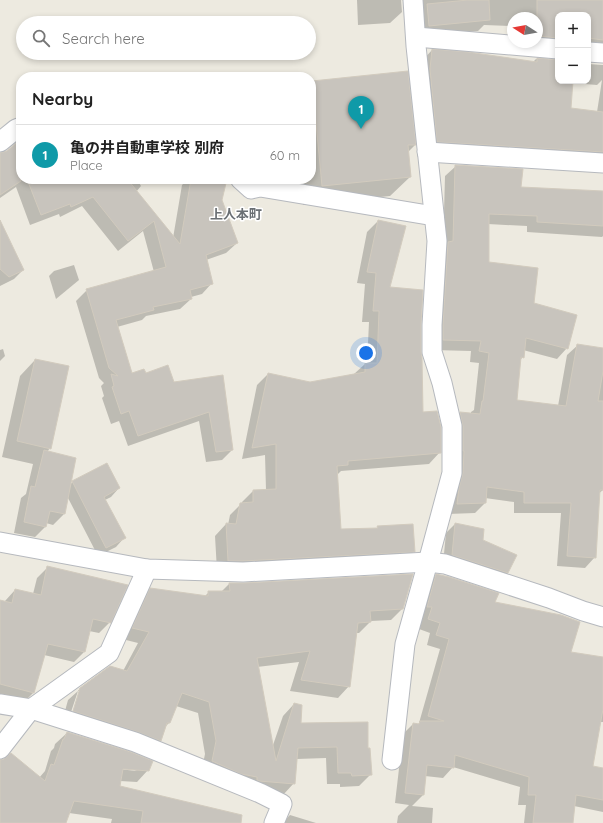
<!DOCTYPE html>
<meta charset="utf-8">
<style>
body{margin:0;font-family:Quicksand,"Noto Sans JP",sans-serif;background:#f2f2f2;color:#222}
.controls{position:absolute;right:12px;top:12px;display:grid;overflow:hidden;border-radius:8px;box-shadow:0 2px 6px #0003}
.controls button{width:36px;height:36px;display:grid;place-items:center;padding:0;border:0;border-bottom:1px solid #e0e0e0;background:#fff;color:#222;font:20px sans-serif}
.compass{position:absolute;left:507px;top:12px;width:36px;height:36px;border-radius:50%;background:#fff;box-shadow:0 2px 6px #0003;rotate:281deg}
.you{position:absolute;left:366px;top:353px;width:14px;height:14px;margin:-10px;border:3px solid #fff;border-radius:50%;background:#1a73e8;box-shadow:0 0 0 6px #1a73e833}
.badge{display:grid;place-items:center;width:26px;height:26px;border-radius:50%;background:#0f766e;color:#fff;font-size:13px;font-weight:700}
.pin{position:absolute;translate:-50% -33px;filter:drop-shadow(0 1px 2px #0008)}
.pin::after{content:'';position:absolute;top:21px;width:14px;height:12px;background:inherit;clip-path:polygon(0 0,100% 0,50% 100%)}
.list{margin:0;padding:0;list-style:none}
h2{display:flex;justify-content:space-between;align-items:center;height:52px;margin:0;padding:0 16px;font-size:17px}
h2 small{font-size:13px;font-weight:400;color:#767676}
.list li{display:grid;grid-template-columns:26px 1fr auto;gap:12px;align-items:center;box-sizing:border-box;height:60px;padding:0 16px;border-top:1px solid #e0e0e0}
.list b{display:block;font-size:15px;white-space:nowrap}
.list p{margin:0;font-size:13px;white-space:nowrap;color:#767676}
.list em{font-size:13px;font-style:normal;color:#767676}
.icon{flex:none;width:22px;height:22px;fill:none;stroke:currentColor;stroke-width:2;stroke-linecap:round;stroke-linejoin:round}
.map{position:relative;flex:none;width:603px;height:823px;overflow:hidden}
.search{position:absolute;background:#fff;box-shadow:0 2px 6px #0003;left:16px;top:16px;width:300px;height:44px;display:flex;align-items:center;gap:10px;box-sizing:border-box;padding:0 14px;border-radius:22px;color:#767676;font-size:15px}
.panel{position:absolute;background:#fff;box-shadow:0 2px 6px #0003;left:16px;top:72px;width:300px;height:112px;border-radius:16px}
.map>svg:first-child{display:block}
.shadow{fill:#0003;fill-rule:evenodd}
.building{fill:#c8c4bd;stroke:#d2cbbe}
.lines{fill:none;stroke-linecap:round;stroke-linejoin:round}
.street-casing{stroke:#b6b9be;stroke-width:21}
.street{stroke:#fff;stroke-width:19}
.labels{text-anchor:middle;dominant-baseline:central;stroke-width:3;stroke-linejoin:round;paint-order:stroke}
.quarter-label{font-size:13px;font-weight:bold;fill:#6a6f74;stroke:#fff}
</style>
<div class="map">
<svg width="603" height="823" viewBox="0 0 603 823">
<rect width="100%" height="100%" fill="#edeae0"/>
<g class="shadow">
<path d="M357 0H603V56L588 53V15H558V81H588V64L603 65V168L426 153 421 62 432 50 532 63 536 59 558 61 557 56 537 42V18H513V26L484 25 478 31 418 36 407 1 401 0 402 12 390 23 358 25ZM602 80 597 112 570 109 572 83 597 85Z"/>
<path d="M312 82 415 145 408 152 410 177 390 196 303 205 300 179H311V83Z"/>
<path d="M21 140V179H137L141 186 136 192 173 238 182 185 188 179H216L221 200 237 243 226 253 206 260 212 283 202 294 191 297V299L180 309 146 316 142 320 117 327 131 374H145L173 384 222 376 232 450 222 460 206 462 199 421 128 446 119 421 111 424 102 398 104 396 101 386 104 383 99 378 76 301 87 290 154 272 143 231 118 251 82 206 60 217 59 214 30 225 16 187 0 198V154L7 151Z"/>
<path d="M456 166 520 188 603 192V236L602 237 527 232V226L488 224V263L533 304 567 348 557 359 523 350V357L520 360 516 401 558 406 567 355 578 345 603 349V490L598 494 595 557 585 568 557 566 561 513H514V502L485 498V503L475 513 448 514 450 423 460 413 471 414V412L474 410 479 363 470 362 471 351 433 350 443 249 445 176Z"/>
<path d="M378 221 388 288 420 324 422 413 440 452 429 464 341 471 337 475 340 531 376 529 378 527 414 551 403 562 217 571 215 536 226 524 228 525 230 515 241 504H242V502L253 491 266 490 265 455 242 459 257 385 268 374 310 383 354 374 365 364H367L369 322H362L365 284 357 283 367 232Z"/>
<path d="M0 239 23 270 14 279 0 286Z"/>
<path d="M74 265 79 280 56 299 49 276 54 271Z"/>
<path d="M3 349 5 356 0 361V350Z"/>
<path d="M35 360 50 448 47 452 69 485 73 482 119 488 111 497 105 500 124 538 116 547 98 556 67 496 64 514 53 525 46 523V526L35 537 14 533 21 498 26 494 33 464 2 457 20 376Z"/>
<path d="M455 524 508 573 498 582 443 564 446 533Z"/>
<path d="M48 567 110 622 99 633 89 631 84 652 74 662 44 655 34 692 23 703 0 697V611L3 608 5 601 15 590 33 594 37 578Z"/>
<path d="M436 575 494 603 569 653 603 658V722H600L592 767 603 769V812L574 806 572 823H524L526 805H518L520 787 453 767 443 778 425 776 423 795 412 806 433 808 432 823H397L398 816 409 805 395 803 403 734 413 724 418 725 419 723 440 649 427 645 430 633 419 629 426 585Z"/>
<path d="M229 584 403 608 391 620 371 621 359 633H356L349 686 338 698 290 691 299 662 257 667 272 748 283 716 294 704 300 724 367 749 371 774 359 786 340 787V784H327L326 758 297 759 294 783 283 795 201 773 205 754 198 713 176 706 169 723 165 727 160 740 148 751 62 722 68 700 78 691 70 715 72 716 80 691H78L80 688 123 671 138 643 122 639 139 601 151 589 204 597 209 592H221Z"/>
<path d="M67 733 148 770 137 782 120 781 119 787 225 823H111L112 819 69 813 65 823H0V761L39 778 45 771 51 751 54 748 55 744ZM118 767 132 769 137 771 118 769Z"/>
<path d="M290 815 316 823H282Z"/>
</g>
<g class="building">
<path d="M468 0H489L490 20 429 26 427 4Z"/>
<path d="M537 0H603V40L588 38V15H558V38L537 36Z"/>
<path d="M432 49 468 52 537 62V58L558 60V81H573L571 108 603 112V152L437 142 430 69Z"/>
<path d="M408 71 416 145H408L411 177 322 186 312 81Z"/>
<path d="M21 139V181L0 195V153L7 151Z"/>
<path d="M455 165 523 169 521 187 603 191V226L537 222V216L489 214V262L538 268 534 303 577 315 568 349 526 338 524 358 521 357 517 400 566 406 577 344 603 348V371L598 401H603V490H600L596 558 567 556 571 503H524V492L487 487 486 503 457 504 459 488 463 473 464 451H463V426L460 412 480 414 482 401H483L489 353 479 351 481 341 443 340V325L448 242 453 241Z"/>
<path d="M27 179H131L128 180 180 244 191 179H227L222 200 238 243 206 255 213 284 190 290 192 299 153 307 154 310 116 320 132 373 144 369 146 373 168 365 174 382 223 375 233 450 216 452 209 412 138 436 129 411 121 414 112 387 114 386 111 374 118 376 109 368 86 289 166 267 154 221 128 241 93 197 71 207 70 204 41 215Z"/>
<path d="M0 220 24 270 9 277 0 269Z"/>
<path d="M378 220 406 226 390 287 423 290 421 324V352L422 358 423 412 437 411 441 427V453L348 461V465L337 466 341 529 378 528 377 526 413 524 415 552 243 561H228L226 523 236 524 240 503 253 502V490L276 489V444L252 448 268 373 310 382 365 372V363H377L379 311H373L376 273 367 272Z"/>
<path d="M35 359 69 366 51 449 17 441Z"/>
<path d="M44 450 76 458 65 514 50 511 46 527 24 522 31 486 35 487Z"/>
<path d="M107 463 120 488 104 497 126 538 106 548 72 481Z"/>
<path d="M455 523 484 529 483 540 517 555 508 573 452 555Z"/>
<path d="M47 566 128 585 111 623 93 619 85 652 48 644 34 693 0 684V600L12 603 15 589 41 595Z"/>
<path d="M413 574 403 609 370 611 371 622 358 623 350 687 301 680 310 651 257 658 276 761 294 703 302 705 301 723 368 722V748H370L372 775 352 776 351 773H338L337 747 298 748 295 784 259 781 257 780V777L241 774 212 761 216 741 209 702 182 693 170 723H167L161 741 138 732 73 711 80 688 110 666 127 671 149 632 132 628 150 588 208 596V591H230L229 583H244Z"/>
<path d="M436 574 449 577 499 593 495 602 561 615 580 622 571 652 603 657V709L593 766 603 768V800L576 795 573 823H533L536 795H528L529 777 455 755 454 768 427 765 424 795 405 793 413 723 419 724 420 721H444L428 716 449 639 436 635 440 623 428 619 432 607H427Z"/>
<path d="M67 732 131 752 153 761 149 771 123 769 120 786 242 815 241 823H141L143 811 74 801 66 823H0V760L4 759 11 753 45 781 51 764 54 765 63 739H64Z"/>
</g>
<g class="lines">
<defs>
<g id="street">
<path d="M416 37 558 49"/>
<path d="M588 52 603 53"/>
<path d="M0 142 16 129 21 127"/>
<path d="M427 152 603 163"/>
<path d="M240 179 251 189 260 187 434 216"/>
<path d="M0 542 147 569 243 572 428 562 445 564 549 598 583 611 603 617"/>
<path d="M0 704 31 709 135 742 260 793 282 804 274 823"/>
<path d="M0 749 31 709 109 653 147 569"/>
<path d="M392 760 405 644 428 562 452 473V426L442 383 432 352V325L437 241 416 46 413 0"/>
</g>
</defs>
<use href="#street" class="street-casing"/>
<use href="#street" class="street"/>
</g>
<g class="labels">
<g class="quarter-label">
<text x="236" y="214">上人本町</text>
</g>
</g>
</svg>
<div class="controls">
<button>+</button>
<button>−</button>
</div>
<svg class="compass" viewBox="-18 -18 36 36"><path d="M0-13l5 13h-10z" fill="#e53935"/><path d="M0 13l5-13h-10z" fill="#767676"/></svg>
<div class="you"></div>
<div class="pin badge" style="left:361px;top:129px;background:#0f9aa8">1</div>
<div class="search"><svg class="icon" aria-label="search" viewBox="0 0 24 24"><circle cx="10" cy="10" r="6"/><path d="M15 15l6 6"/></svg>Search here</div>
<section class="panel">
<h2>Nearby<small></small></h2>
<ul class="list">
<li><span class="badge" style="background:#0f9aa8">1</span><div><b>亀の井自動車学校 別府</b><p>Place</p></div><em>60 m</em></li>
</ul>
</section>
</div>
